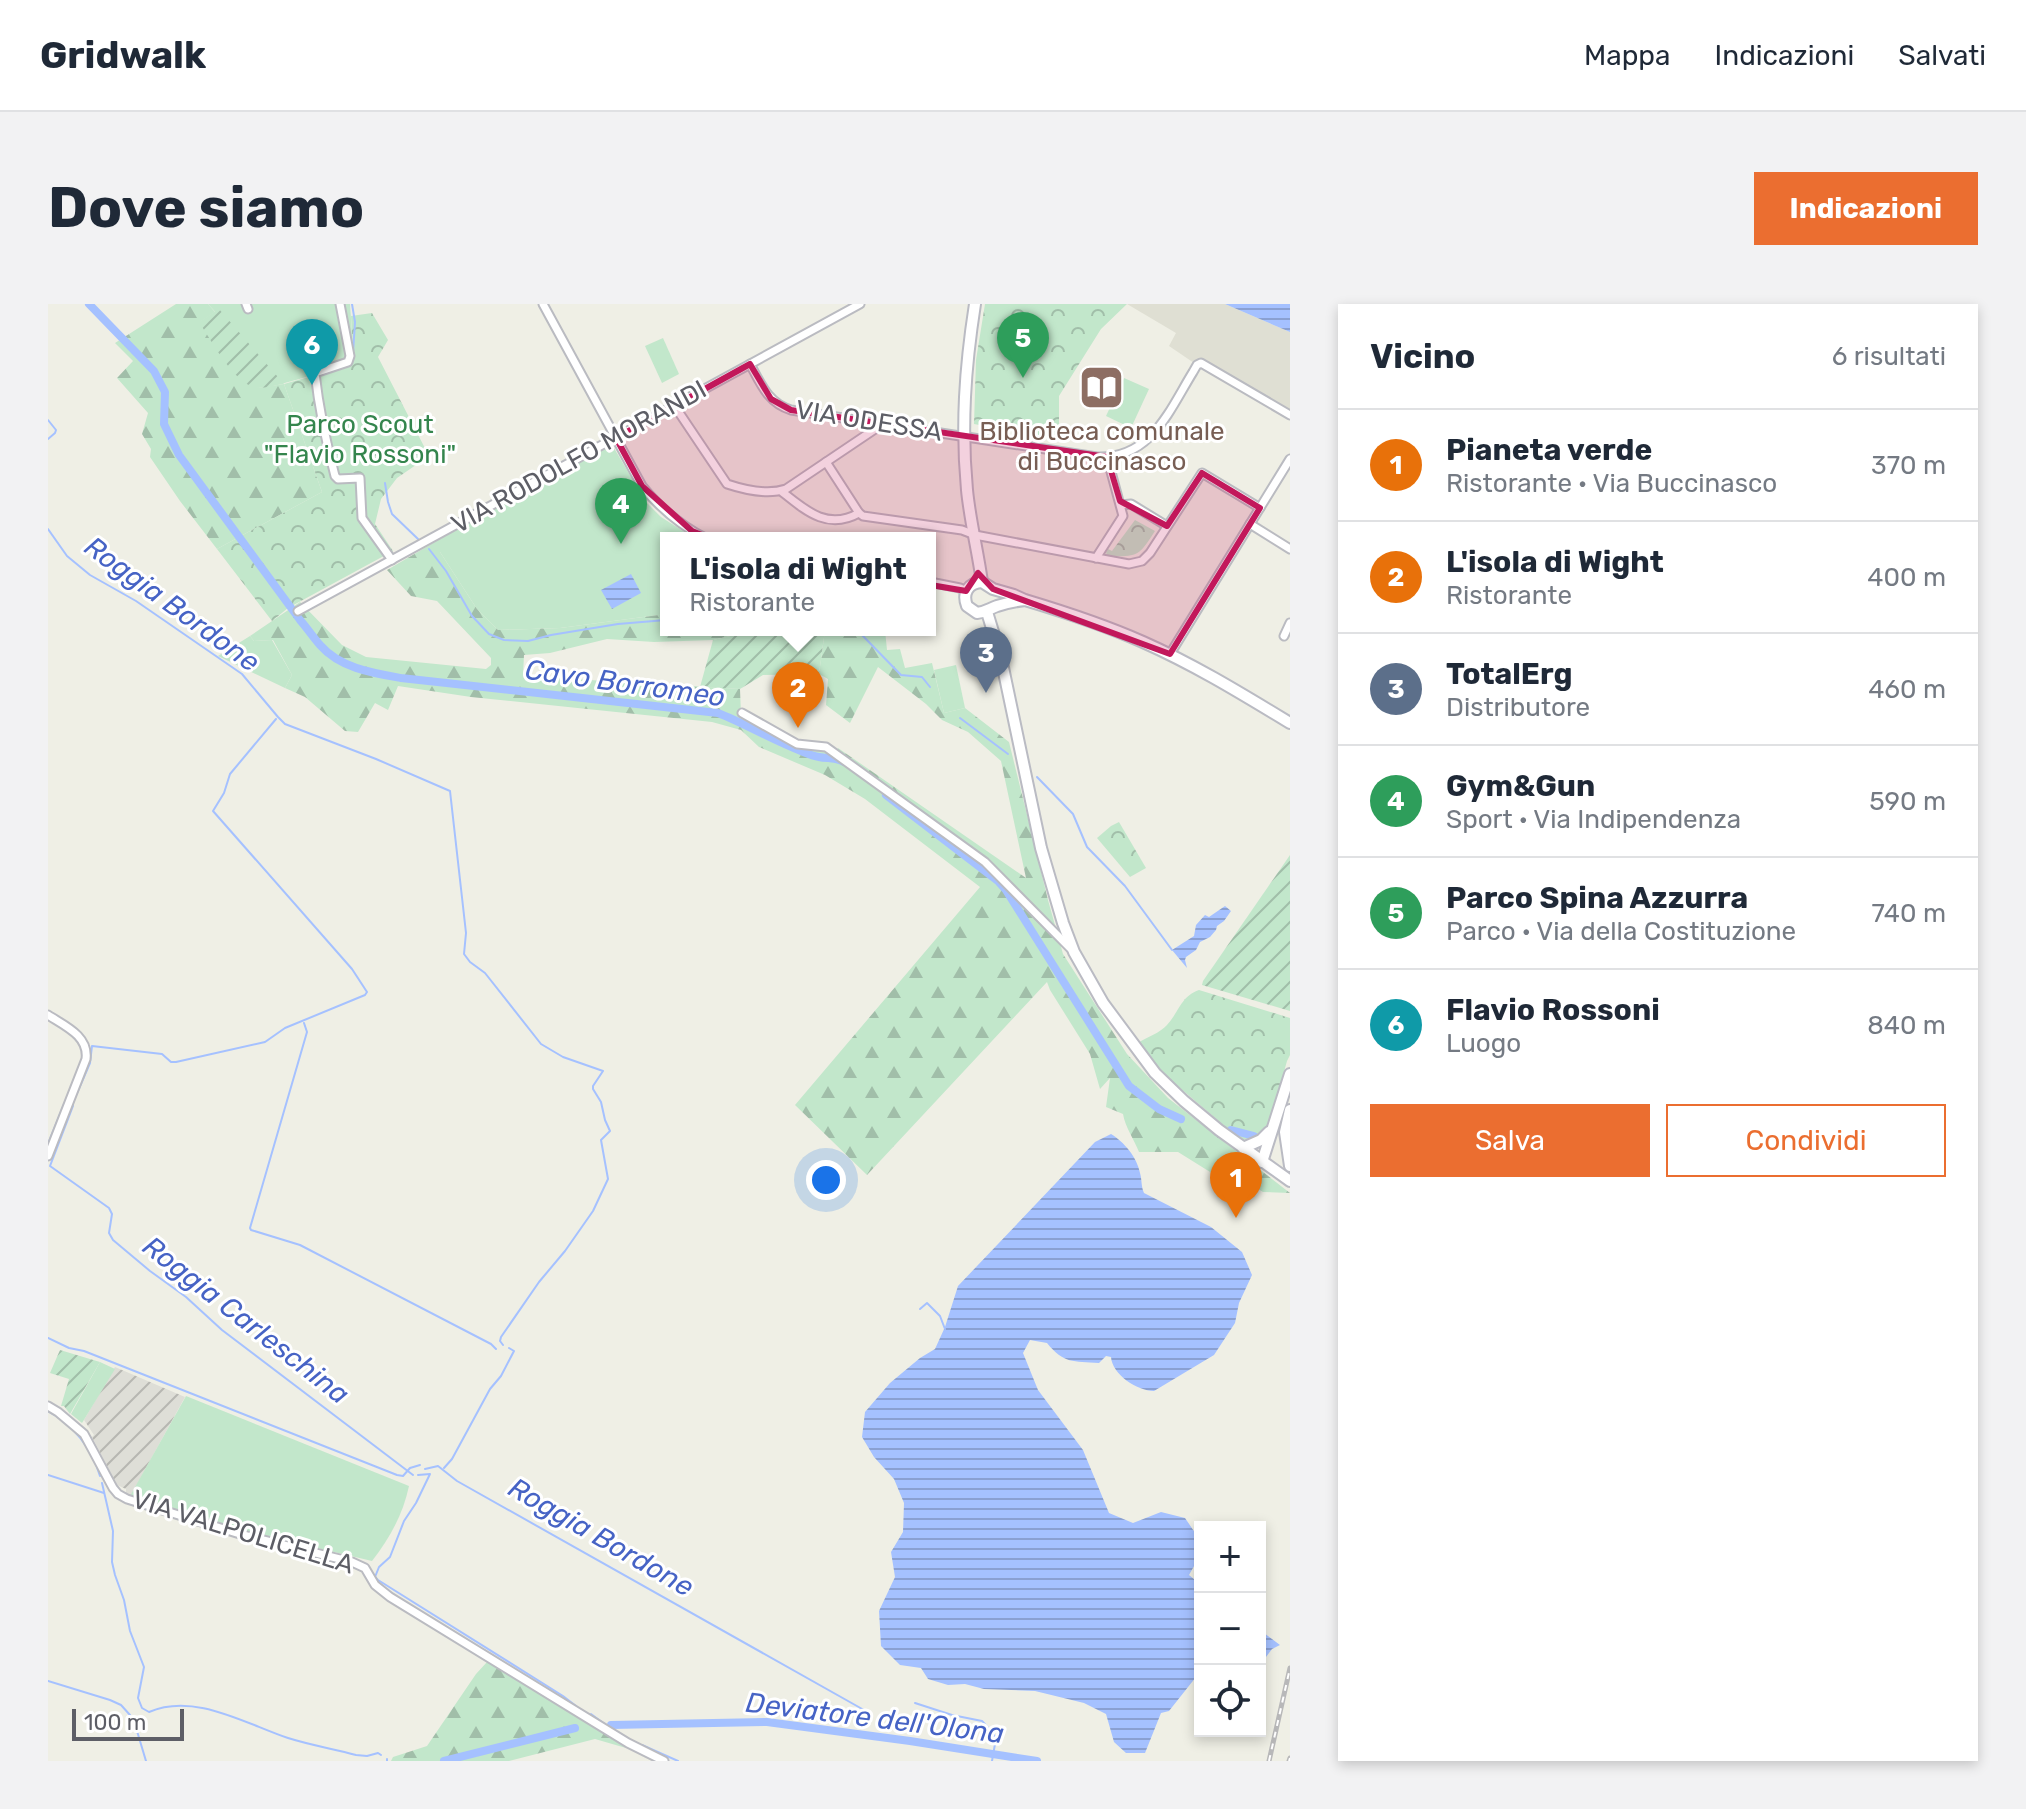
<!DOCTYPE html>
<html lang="it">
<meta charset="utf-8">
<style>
body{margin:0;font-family:Rubik,sans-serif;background:#f2f2f3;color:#1f2937}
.controls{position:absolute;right:24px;bottom:24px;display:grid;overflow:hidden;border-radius:0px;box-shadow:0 4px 12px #0003}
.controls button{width:72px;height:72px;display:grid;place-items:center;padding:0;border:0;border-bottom:2px solid #e0e1e3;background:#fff;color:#1f2937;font:40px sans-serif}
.scale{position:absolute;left:24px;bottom:20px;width:112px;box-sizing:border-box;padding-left:8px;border:4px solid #5d5e66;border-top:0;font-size:22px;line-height:28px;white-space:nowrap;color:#5d5e66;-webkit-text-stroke:6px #fff;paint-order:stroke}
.you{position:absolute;left:778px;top:876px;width:28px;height:28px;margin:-20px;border:6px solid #fff;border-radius:50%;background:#1a73e8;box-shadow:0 0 0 12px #1a73e833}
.badge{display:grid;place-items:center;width:52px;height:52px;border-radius:50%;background:#eb6e30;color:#fff;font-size:26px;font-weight:700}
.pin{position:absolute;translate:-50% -66px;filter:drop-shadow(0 2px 4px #0008)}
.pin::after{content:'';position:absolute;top:42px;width:28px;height:24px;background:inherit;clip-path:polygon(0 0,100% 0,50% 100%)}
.popup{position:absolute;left:612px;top:228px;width:276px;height:104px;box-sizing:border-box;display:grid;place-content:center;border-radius:0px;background:#fff;filter:drop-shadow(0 2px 6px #0005);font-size:26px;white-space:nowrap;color:#747a83}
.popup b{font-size:30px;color:#1f2937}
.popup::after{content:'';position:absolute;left:50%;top:100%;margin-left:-16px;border:16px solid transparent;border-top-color:#fff}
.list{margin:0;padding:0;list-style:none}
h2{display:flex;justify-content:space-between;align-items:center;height:104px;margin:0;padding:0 32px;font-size:34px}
h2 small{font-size:26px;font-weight:400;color:#747a83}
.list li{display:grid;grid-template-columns:52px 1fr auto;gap:24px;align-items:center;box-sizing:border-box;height:112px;padding:0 32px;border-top:2px solid #e0e1e3}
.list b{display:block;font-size:30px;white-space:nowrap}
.list p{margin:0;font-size:26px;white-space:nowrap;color:#747a83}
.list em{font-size:26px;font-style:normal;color:#747a83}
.actions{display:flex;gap:16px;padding:24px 32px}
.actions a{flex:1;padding:18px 0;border:2px solid #eb6e30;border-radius:0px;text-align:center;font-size:28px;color:#eb6e30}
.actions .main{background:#eb6e30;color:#fff}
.icon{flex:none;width:44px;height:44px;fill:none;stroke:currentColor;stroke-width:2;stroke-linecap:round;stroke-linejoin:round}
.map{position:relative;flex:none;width:1242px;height:1457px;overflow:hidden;border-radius:0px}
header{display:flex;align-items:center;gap:48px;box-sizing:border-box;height:112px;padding:0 40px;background:#fff;border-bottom:2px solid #e0e1e3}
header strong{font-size:38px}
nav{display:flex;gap:44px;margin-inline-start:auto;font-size:28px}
.intro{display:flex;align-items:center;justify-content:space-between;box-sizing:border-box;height:192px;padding:0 48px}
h1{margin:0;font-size:56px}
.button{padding:20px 36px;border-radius:0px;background:#eb6e30;color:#fff;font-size:28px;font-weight:700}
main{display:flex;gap:48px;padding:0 48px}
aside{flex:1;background:#fff;border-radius:0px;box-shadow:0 4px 12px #0003}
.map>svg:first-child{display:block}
.industrial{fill:url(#industrial-furrows)}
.education{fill:#dfdfd3}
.grass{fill:#c2e7cb}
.forest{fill:url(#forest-firs)}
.park{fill:url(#park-crowns)}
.garden{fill:url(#garden-furrows)}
.water{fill:url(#water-rules)}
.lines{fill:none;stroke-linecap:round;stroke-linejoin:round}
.stream{stroke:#a5c1ff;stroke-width:2}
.canal{stroke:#a5c1ff;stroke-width:8}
.street-casing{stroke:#babbc1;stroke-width:11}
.secondary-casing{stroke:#babbc3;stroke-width:14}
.street{stroke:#fff;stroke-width:7}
.secondary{stroke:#fff;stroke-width:10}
.rail-casing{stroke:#b8b8b9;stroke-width:5}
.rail{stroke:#fff;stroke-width:2;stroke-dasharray:6;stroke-linecap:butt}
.marked{fill:#c2185b;fill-opacity:0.2;stroke:#c2185b;stroke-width:6;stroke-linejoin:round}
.labels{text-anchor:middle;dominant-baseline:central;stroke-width:6;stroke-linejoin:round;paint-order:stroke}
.street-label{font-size:26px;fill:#5d5e66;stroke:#fff}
.park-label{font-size:26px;fill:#34854d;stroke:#fff}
.education-label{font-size:26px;fill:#785e54;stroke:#fff}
.water-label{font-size:28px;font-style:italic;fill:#4663c5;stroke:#fff}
</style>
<header>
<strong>Gridwalk</strong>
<nav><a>Mappa</a><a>Indicazioni</a><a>Salvati</a></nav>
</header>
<div class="intro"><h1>Dove siamo</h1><a class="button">Indicazioni</a></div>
<main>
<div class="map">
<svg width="1242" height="1457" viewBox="0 0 1242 1457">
<defs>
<pattern id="industrial-furrows" width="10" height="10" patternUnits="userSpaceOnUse" patternTransform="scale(2)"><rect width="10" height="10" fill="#deded7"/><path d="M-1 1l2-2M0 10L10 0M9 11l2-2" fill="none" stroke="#b7b7b2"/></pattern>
<pattern id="forest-firs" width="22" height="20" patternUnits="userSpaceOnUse" patternTransform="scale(2)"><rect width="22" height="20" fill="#c2e7cb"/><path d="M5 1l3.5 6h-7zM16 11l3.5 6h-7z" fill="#a1bea9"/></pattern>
<pattern id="park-crowns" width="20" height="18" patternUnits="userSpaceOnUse" patternTransform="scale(2)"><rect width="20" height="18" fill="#c2e7cb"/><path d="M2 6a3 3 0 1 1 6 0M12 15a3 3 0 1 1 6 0" fill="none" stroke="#a1bea9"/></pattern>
<pattern id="garden-furrows" width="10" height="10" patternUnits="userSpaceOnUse" patternTransform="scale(2)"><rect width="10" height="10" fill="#c2e7cb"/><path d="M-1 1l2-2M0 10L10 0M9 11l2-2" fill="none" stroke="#a1bea9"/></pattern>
<pattern id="water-rules" width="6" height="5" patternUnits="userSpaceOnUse" patternTransform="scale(2)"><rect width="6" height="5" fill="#a5c1ff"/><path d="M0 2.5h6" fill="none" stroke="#8aa0d2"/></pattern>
</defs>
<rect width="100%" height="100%" fill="#efefe5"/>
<path class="industrial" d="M67 1063 137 1093 82 1193 78 1190V1185L69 1181 44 1133 46 1131 36 1116Z"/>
<path class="education" d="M1079 0H1177L1242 28V111L1157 61H1149L1121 42 1128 29Z"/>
<g class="grass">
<path d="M160 0H302L306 60 233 80Z"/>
<path d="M615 34 631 70 614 79 597 42Z"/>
<path d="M1076 74 1101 85 1083 124 1058 112Z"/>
<path d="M563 141 566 144 597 197 613 213 646 234H618V310L512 324 450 326 429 305 392 248V235Z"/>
<path d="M202 332 206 337 224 336 244 371 237 384 170 352Z"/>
<path d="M908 361 917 404 896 409 886 366Z"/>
<path d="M52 1058 67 1065 34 1119 23 1110Z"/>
<path d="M138 1092 361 1182C355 1210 342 1234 324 1257L202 1228 82 1192Z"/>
</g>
<g class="forest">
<path d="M128 0H160L167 8 152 18 210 84 236 80 274 188 169 245 132 197 102 153 103 145 94 130 100 109 69 74 85 57 67 39Z"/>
<path d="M392 235V248L429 305 450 326 512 324 618 310V326H708L665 336 606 338 559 335 502 349 476 351 475 372 692 385 693 411 750 443 786 450 790 444 978 574 953 457 920 428 894 416 878 400 830 363 802 419 778 401 780 375 771 370 777 326H837L839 346 852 345 857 364 884 359 896 409 917 404 961 438 1000 596 1015 650 1079 750 1120 794 1242 889 1215 888 1199 878 1191 886 1130 848H1091C1086 835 1077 823 1075 810L1058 803 1062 774 1052 785 1042 750 1002 686 999 678 819 871 747 801 932 583 817 495 777 471 711 443 693 426 664 418 423 393 350 382 340 406 327 399 310 428 297 427 257 393 237 384 244 371 225 336 206 337 202 332 252 298 294 341 318 353 438 365 443 361V354L389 297 363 292 339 266Z"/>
<path d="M439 1358 496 1391 578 1444 547 1435 461 1457H343L345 1453 379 1442 428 1370Z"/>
</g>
<g class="park">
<path d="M937 0H1079L1053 25 1011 92V136L926 120 928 56Z"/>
<path d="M324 9 340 36 330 53 381 152 349 174 333 195 327 220 345 247 240 304 224 317 169 245 274 188 236 80 306 60 303 12Z"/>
<path d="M1087 216 1107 227C1091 252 1090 253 1060 252L1058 249 1060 245 1064 247Z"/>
<path d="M1071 518 1098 564 1082 573 1049 534 1063 522Z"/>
<path d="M1151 686 1242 714V751L1239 757 1220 825 1208 833 1193 836 1112 767 1090 739C1099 733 1112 729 1119 721 1131 708 1133 692 1151 686Z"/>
</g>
<g class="garden">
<path d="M171 5 236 80C228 81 218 84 210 84 186 81 164 37 151 18Z"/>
<path d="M708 326H777L771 370 715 371 692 385 652 383 665 336Z"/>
<path d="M1242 551V707L1154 681 1155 677Z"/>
<path d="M12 1046 52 1058 22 1110 16 1102H13L21 1075 2 1069Z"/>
</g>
<g class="water">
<path d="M1177 0H1242V28Z"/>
<path d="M583 270 593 289 564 305 553 286Z"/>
<path d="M1177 602 1183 607 1176 617 1169 622 1168 626 1162 633 1152 638 1148 646 1138 653 1137 656 1139 664 1124 646 1146 632 1148 621 1157 611 1161 613Z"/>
<path d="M1063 830C1076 838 1089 853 1092 869 1094 876 1093 882 1096 889L1163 923 1194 948 1204 971 1191 999 1187 1019 1166 1051 1106 1087C1089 1087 1064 1070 1063 1053L1058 1052 1051 1059C1025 1057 1016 1060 999 1039L982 1036 975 1049 990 1086 1035 1146 1061 1209 1085 1219 1113 1208 1137 1214 1152 1236 1150 1255 1141 1271 1152 1280V1374L1148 1373 1121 1407 1113 1409 1097 1449H1078L1066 1438 1058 1410 1036 1399 987 1387 936 1385 917 1380 900 1381 880 1375 873 1364 852 1361 833 1342 831 1307 847 1273 843 1248 855 1228 856 1199 846 1175 826 1153 814 1133 817 1108 842 1079 872 1054 887 1045 897 1023 910 982 1047 838Z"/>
<path d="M1212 1326 1232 1341 1224 1345 1212 1361Z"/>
</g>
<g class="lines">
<g class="stream">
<path d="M304 0 307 18 305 49"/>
<path d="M0 116 8 126 7 129 0 135"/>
<path d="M337 179 340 198 344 210 370 235"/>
<path d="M0 225 19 252 42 271 88 297 194 370 230 413 237 420 328 455 402 487 418 629 416 650 422 658 437 669 493 740 515 753 555 767 545 782V785L553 798 557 816 562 827 553 836 560 875 545 907 517 947 491 978 453 1033 452 1037 455 1041"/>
<path d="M381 245 398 267 424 312 441 330 456 336 480 337 503 331 570 320 618 316"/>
<path d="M803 326 814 331 853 371 874 373 882 383"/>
<path d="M912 414 960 450"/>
<path d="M989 473 1025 510 1039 543 1077 582 1124 646"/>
<path d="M256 719 259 728 202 924 203 926 252 941 443 1040 448 1045"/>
<path d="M26 796 42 759 44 742 114 750 123 758H128L217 738 237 724 317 691 319 688 304 665 165 507 176 489 182 470 228 415"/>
<path d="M25 802 2 862 61 904 64 910 61 929 65 936 102 967 138 993 174 1026 365 1171"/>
<path d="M0 840 16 800"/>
<path d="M872 1005 879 999 892 1012 897 1025"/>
<path d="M0 1034 21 1044 36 1047 349 1171 355 1172 362 1164 372 1161"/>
<path d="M0 1107C25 1120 44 1145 52 1172"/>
<path d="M396 1164 404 1155 442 1085 453 1072 466 1047 461 1044"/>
<path d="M377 1165 390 1162 409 1177 816 1406"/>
<path d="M0 1171 56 1189"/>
<path d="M370 1171 382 1170 368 1199 356 1217 342 1253 331 1263 327 1273 330 1276 515 1392 528 1402"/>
<path d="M54 1179 65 1227 64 1258 67 1271 76 1296 82 1327 96 1363 90 1394 94 1404 101 1408C146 1388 198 1420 240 1434 262 1441 286 1445 308 1451L319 1452 330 1449 333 1451"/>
<path d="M0 1377 62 1396 73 1401 82 1411 89 1427 98 1457"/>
<path d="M867 1399 904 1411 934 1417 946 1430 947 1440 944 1457"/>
<path d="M543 1410 562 1424"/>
<path d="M594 1441 630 1457"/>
<path d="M339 1455V1457"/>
</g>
<g class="canal">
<path d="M41 0 106 67 117 88 116 120 131 151 252 316C259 324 265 333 272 341 292 364 324 369 353 374L670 409C698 420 724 436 753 447 758 449 765 452 771 453 780 455 787 453 796 458"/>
<path d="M838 491 950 577 958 586 1081 782 1111 805 1133 815"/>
<path d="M1183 826 1206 832"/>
<path d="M563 1421 719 1418 862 1437 989 1457"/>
<path d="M396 1457 527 1424"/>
</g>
<defs>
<g id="street">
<path d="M198 0 200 5"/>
<path d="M292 0 302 52 300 58 267 69C271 105 278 138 287 172L290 175 312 174 314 214 344 256"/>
<path d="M495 0 594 182C612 204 632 221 657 234"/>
<path d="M702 60C713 80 720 99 743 106L1049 153C1103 155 1121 107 1145 68L1149 61 1153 59 1242 111"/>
<path d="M626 101 679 180C697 186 720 191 738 185L833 121"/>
<path d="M778 158 811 209 815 212 914 226 927 231 1081 260 1094 257 1102 249 1154 169 1212 204"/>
<path d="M733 187C757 206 779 227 811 209"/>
<path d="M1073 201 1083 200 1119 222"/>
<path d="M1202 220 1242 245"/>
<path d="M1048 254 1075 212 1059 153"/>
<path d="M882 278 912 284 918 287"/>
<path d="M250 307 812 0"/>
<path d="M1236 332 1242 319"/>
<path d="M1122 350 1242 155"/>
<path d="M694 409 749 440 778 443 937 558 1022 644"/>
<path d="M0 711C17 722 41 732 38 755L0 852"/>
<path d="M0 1102 10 1108 36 1130 65 1184 70 1190 79 1195 195 1231 304 1258 317 1264 327 1281 342 1293 580 1439 616 1457"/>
</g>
<g id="secondary">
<path d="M927 0C917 64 913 122 919 186 922 217 930 248 934 278"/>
<path d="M977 296C968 297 958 299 949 302 941 305 938 308 929 309L919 302C914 289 920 279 934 278L945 285 966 291 977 296C1017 308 1057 321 1095 338 1147 361 1194 390 1242 419"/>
<path d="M939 308 953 354 993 544 1015 619 1026 648 1055 699 1107 769 1136 797 1171 826 1242 877"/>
<path d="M1242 806 1237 828 1242 862"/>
<path d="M1195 844 1213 836 1221 828"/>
<path d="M1214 858 1242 770"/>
</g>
</defs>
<use href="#street" class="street-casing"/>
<use href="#secondary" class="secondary-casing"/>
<use href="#street" class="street"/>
<use href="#secondary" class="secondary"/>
<defs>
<g id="rail">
<path d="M1221 1457 1242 1364"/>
<path d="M1241 1457 1242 1454"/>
</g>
</defs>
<use href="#rail" class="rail-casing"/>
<use href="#rail" class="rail"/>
</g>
<path class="marked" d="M702 60 723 95 743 106 1059 153 1072 197 1119 222 1154 169 1212 204 1122 350 945 285 930 269 918 287 700 250 644 227 594 182 568 134Z"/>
<defs>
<symbol id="library-square" viewBox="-11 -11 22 22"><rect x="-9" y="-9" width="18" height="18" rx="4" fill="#8d6e63" stroke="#fff"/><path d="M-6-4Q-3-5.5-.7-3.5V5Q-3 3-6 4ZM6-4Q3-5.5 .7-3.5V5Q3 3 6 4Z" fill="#fff"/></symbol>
</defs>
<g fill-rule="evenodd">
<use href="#library-square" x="1028" y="58" width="51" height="51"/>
</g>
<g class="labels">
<g class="street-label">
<text transform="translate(821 117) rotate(9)">VIA ODESSA</text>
<text transform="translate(531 153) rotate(-29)">VIA RODOLFO MORANDI</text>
<text transform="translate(195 1228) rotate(17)">VIA VALPOLICELLA</text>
</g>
<g class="park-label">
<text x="312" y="120">Parco Scout<tspan x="312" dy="30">"Flavio Rossoni"</tspan></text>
</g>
<g class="education-label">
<text x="1054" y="127">Biblioteca comunale<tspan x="1054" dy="30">di Buccinasco</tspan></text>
</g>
<g class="water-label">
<text transform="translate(124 300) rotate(36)">Roggia Bordone</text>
<text transform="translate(577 379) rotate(8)">Cavo Borromeo</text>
<text transform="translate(198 1016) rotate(38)">Roggia Carleschina</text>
<text transform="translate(553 1233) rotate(30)">Roggia Bordone</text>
<text transform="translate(827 1414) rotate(7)">Deviatore dell'Olona</text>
</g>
</g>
</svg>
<div class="controls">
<button>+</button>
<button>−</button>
<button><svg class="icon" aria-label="locate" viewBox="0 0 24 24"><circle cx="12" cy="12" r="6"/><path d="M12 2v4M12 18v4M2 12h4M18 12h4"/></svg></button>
</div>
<div class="scale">100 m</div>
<div class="you"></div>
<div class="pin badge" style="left:1188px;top:914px;background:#e8710a">1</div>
<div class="pin badge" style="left:750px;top:424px;background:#e8710a">2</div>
<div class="popup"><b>L'isola di Wight</b>Ristorante</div>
<div class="pin badge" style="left:938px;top:389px;background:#5c6f8a">3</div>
<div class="pin badge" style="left:573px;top:240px;background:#2e9e5b">4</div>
<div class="pin badge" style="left:975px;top:74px;background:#2e9e5b">5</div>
<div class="pin badge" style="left:264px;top:81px;background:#0f9aa8">6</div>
</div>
<aside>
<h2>Vicino<small>6 risultati</small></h2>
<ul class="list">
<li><span class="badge" style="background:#e8710a">1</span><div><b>Pianeta verde</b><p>Ristorante · Via Buccinasco</p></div><em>370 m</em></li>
<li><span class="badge" style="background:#e8710a">2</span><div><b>L'isola di Wight</b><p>Ristorante</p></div><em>400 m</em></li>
<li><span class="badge" style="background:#5c6f8a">3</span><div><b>TotalErg</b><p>Distributore</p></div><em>460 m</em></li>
<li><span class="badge" style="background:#2e9e5b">4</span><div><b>Gym&amp;Gun</b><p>Sport · Via Indipendenza</p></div><em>590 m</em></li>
<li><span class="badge" style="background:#2e9e5b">5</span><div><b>Parco Spina Azzurra</b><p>Parco · Via della Costituzione</p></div><em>740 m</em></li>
<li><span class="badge" style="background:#0f9aa8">6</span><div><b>Flavio Rossoni</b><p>Luogo</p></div><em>840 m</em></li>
</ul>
<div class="actions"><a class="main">Salva</a><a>Condividi</a></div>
</aside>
</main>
